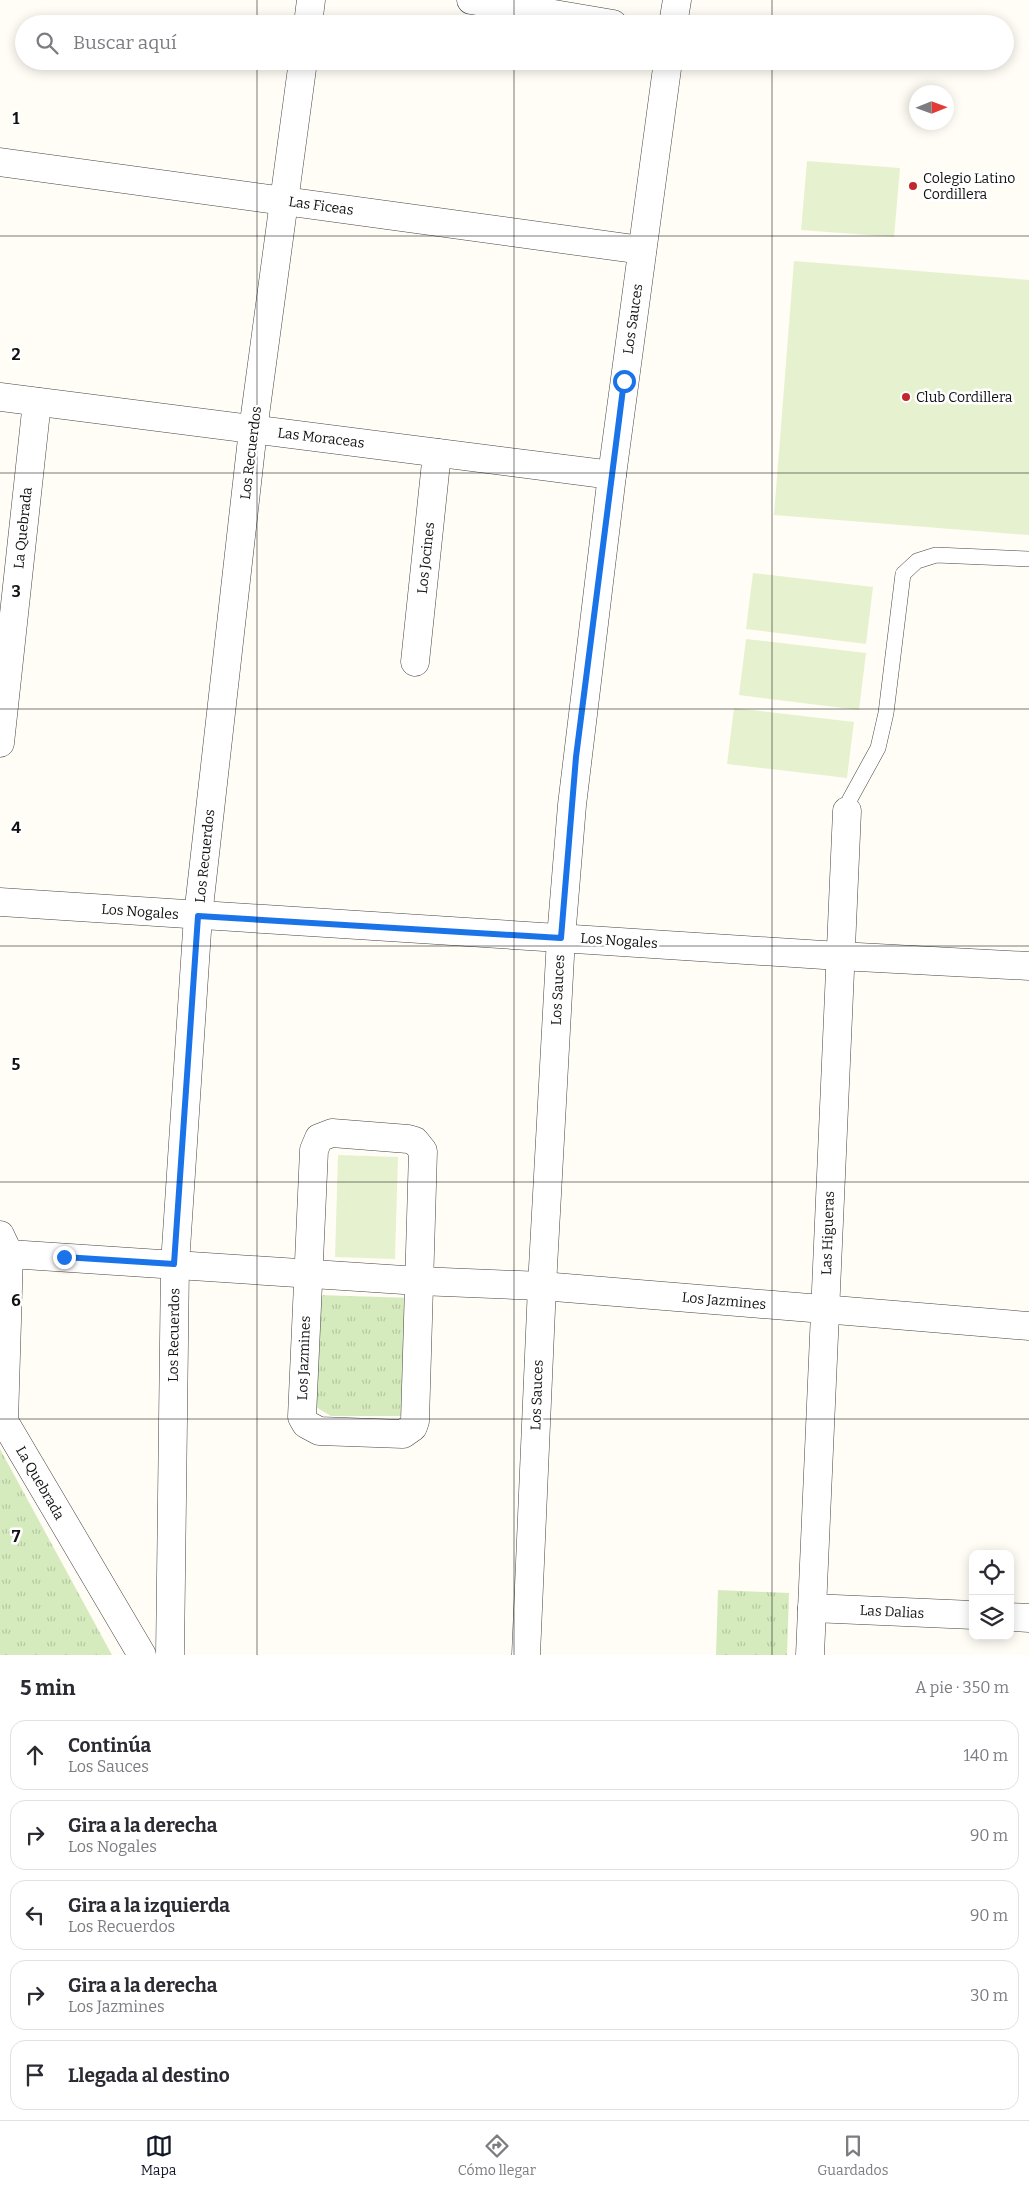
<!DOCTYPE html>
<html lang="es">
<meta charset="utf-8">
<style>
body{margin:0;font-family:Bitter,serif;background:#f2f2f3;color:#2b2b33}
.controls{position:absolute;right:15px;bottom:15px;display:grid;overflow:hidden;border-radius:10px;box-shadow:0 2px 12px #0003}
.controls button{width:45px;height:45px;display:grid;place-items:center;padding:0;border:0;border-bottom:1px solid #e1e1e2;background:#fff;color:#2b2b33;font:25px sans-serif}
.compass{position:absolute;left:909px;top:85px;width:45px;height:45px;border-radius:50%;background:#fff;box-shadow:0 2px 12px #0003;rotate:89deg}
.stop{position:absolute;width:15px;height:15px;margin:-11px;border:4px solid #1a73e8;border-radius:50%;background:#fff}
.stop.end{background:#1a73e8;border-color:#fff;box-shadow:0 1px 5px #0008}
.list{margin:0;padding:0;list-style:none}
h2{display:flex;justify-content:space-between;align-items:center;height:65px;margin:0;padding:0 20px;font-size:21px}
h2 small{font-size:16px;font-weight:400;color:#7c7c81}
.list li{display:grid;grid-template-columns:32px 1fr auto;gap:15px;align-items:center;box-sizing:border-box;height:70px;margin:0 10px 10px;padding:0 10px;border:1px solid #e1e1e2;border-radius:15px}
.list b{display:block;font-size:19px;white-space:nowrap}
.list p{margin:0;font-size:16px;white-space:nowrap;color:#7c7c81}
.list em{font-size:16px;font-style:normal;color:#7c7c81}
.icon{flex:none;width:28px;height:28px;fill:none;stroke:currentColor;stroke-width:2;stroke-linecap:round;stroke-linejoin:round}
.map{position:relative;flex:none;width:1029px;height:1655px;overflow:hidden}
.search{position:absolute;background:#fff;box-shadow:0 2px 12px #0003;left:15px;right:15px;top:15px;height:55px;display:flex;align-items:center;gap:12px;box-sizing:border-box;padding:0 18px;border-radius:28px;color:#7c7c81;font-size:19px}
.sheet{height:465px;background:#fff}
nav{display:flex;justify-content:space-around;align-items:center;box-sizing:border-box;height:70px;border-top:1px solid #e1e1e2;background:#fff;font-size:14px;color:#7c7c81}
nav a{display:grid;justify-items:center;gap:2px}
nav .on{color:#111827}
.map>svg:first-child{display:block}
.grass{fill:url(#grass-tufts)}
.pitch{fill:#e6f2cf}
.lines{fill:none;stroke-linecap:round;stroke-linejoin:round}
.lane-casing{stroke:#444;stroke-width:16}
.street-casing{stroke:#444;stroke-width:29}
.lane{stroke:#fff;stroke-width:15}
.street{stroke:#fff;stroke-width:28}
.route{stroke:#1a73e8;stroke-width:6}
.grid{fill:none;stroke:#111;stroke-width:1;stroke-opacity:0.55}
.poi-dot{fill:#c4262e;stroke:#fff;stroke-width:2}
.labels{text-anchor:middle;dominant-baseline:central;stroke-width:5;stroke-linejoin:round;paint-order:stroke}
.poi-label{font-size:14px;fill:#111;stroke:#fff;text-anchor:start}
.street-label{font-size:14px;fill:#111;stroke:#fff}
.grid-label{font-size:16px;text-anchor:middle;font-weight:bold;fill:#111;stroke:#fff;stroke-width:5;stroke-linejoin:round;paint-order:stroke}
</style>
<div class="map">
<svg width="1029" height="1655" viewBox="0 0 1029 1655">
<defs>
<pattern id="grass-tufts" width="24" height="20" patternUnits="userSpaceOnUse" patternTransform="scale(1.25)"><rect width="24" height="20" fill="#d5ebbd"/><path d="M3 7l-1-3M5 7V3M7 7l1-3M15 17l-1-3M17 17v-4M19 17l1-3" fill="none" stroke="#b6c8a1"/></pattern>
</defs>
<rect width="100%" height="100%" fill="#fffdf5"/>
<g class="grass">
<path d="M318 1295 412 1298 408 1416H331L314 1406Z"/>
<path d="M0 1449 112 1655H0Z"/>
<path d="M718 1590 789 1593 787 1655H716Z"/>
</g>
<g class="pitch">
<path d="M807 161 900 168 894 237 801 230Z"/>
<path d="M794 261 1029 280V535L774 515Z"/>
<path d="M753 573 873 587 866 644 746 629Z"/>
<path d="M746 639 866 653 859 710 739 695Z"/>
<path d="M734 708 854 722 847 778 727 764Z"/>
<path d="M338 1155 398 1157 395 1259 335 1257Z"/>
</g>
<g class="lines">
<defs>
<path id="lane" d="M847 811 850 799 878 748 886 713 903 574 917 561 936 555 1029 559"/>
<g id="street">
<path d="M471 0 613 24"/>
<path d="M308 24 311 0"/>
<path d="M673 24 677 0"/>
<path d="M0 162 642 250"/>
<path d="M0 397 612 475"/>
<path d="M415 662 437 453"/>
<path d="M0 743 37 402"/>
<path d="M0 902 839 956 1029 966"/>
<path d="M332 1133 408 1139 415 1141 423 1151 415 1421 413 1427 403 1434 319 1431 306 1424 302 1417 314 1150 319 1138Z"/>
<path d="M0 1235 9 1254 4 1421 142 1655"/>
<path d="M9 1254 419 1281 542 1286 1029 1326"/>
<path d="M812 1608 973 1615"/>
<path d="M1010 1617 1029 1618"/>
<path d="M170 1655 175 1264 198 916 253 430 303 61"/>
<path d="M526 1655 542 1286 561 938 572 805 612 475 668 61"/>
<path d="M810 1655 847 811"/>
</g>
</defs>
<use href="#lane" class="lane-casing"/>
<use href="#street" class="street-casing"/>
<use href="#lane" class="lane"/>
<use href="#street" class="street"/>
</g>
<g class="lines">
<path class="route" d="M64 1257 174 1264 198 916 561 938 576 757 624 381"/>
</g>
<path class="grid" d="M257 0V24M514 0V24M772 0V24M257 61V1655M514 61V1655M772 61V1655M0 236H1029M0 473H1029M0 709H1029M0 946H1029M0 1182H1029M0 1419H1029"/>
<g class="poi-dot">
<circle cx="913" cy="186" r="5"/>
<circle cx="906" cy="397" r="5"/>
</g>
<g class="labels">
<g class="poi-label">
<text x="923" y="178">Colegio Latino<tspan x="923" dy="16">Cordillera</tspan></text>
<text x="916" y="397">Club Cordillera</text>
</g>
<g class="street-label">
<text transform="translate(321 206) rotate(8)">Las Ficeas</text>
<text transform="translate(633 319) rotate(-82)">Los Sauces</text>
<text transform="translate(321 438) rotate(7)">Las Moraceas</text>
<text transform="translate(251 453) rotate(-83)">Los Recuerdos</text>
<text transform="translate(23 528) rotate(-84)">La Quebrada</text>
<text transform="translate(426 558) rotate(-84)">Los Jocines</text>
<text transform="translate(205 856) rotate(-84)">Los Recuerdos</text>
<text transform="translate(140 912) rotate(4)">Los Nogales</text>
<text transform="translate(619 941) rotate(4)">Los Nogales</text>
<text transform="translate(558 990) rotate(-87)">Los Sauces</text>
<text transform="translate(828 1233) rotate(-88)">Las Higueras</text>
<text transform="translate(724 1301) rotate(5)">Los Jazmines</text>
<text transform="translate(174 1335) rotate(-89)">Los Recuerdos</text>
<text transform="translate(304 1358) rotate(-88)">Los Jazmines</text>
<text transform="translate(537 1395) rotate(-88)">Los Sauces</text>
<text transform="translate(40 1483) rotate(60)">La Quebrada</text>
<text transform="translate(892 1612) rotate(3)">Las Dalias</text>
</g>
</g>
<g class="grid-label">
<text x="16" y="124">1</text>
<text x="16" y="360">2</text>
<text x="16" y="597">3</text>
<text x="16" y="833">4</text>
<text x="16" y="1070">5</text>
<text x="16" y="1306">6</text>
<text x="16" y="1542">7</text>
</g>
</svg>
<div class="controls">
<button><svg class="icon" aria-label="locate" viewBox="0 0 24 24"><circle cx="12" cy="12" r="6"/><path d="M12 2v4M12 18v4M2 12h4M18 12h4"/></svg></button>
<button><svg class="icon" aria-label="layers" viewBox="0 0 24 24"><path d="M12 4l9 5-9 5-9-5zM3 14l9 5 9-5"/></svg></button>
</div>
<svg class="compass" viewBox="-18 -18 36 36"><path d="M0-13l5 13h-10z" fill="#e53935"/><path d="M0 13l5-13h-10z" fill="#7c7c81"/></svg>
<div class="stop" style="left:624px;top:381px"></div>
<div class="stop end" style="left:64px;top:1257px"></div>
<div class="search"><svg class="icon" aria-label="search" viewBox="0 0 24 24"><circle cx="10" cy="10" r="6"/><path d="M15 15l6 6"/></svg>Buscar aquí</div>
</div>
<section class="sheet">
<h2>5 min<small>A pie · 350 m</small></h2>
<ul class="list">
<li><svg class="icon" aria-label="ahead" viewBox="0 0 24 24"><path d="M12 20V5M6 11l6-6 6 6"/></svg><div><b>Continúa</b><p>Los Sauces</p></div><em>140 m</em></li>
<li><svg class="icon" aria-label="right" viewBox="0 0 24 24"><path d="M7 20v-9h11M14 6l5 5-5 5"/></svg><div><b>Gira a la derecha</b><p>Los Nogales</p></div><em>90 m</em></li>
<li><svg class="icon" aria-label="left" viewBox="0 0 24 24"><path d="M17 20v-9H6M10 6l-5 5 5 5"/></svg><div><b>Gira a la izquierda</b><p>Los Recuerdos</p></div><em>90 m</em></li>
<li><svg class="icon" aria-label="right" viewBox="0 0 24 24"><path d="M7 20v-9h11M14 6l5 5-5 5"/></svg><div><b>Gira a la derecha</b><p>Los Jazmines</p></div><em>30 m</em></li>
<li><svg class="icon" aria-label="arrive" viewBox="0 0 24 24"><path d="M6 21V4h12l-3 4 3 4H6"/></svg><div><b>Llegada al destino</b></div></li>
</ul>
</section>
<nav>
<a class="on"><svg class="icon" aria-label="map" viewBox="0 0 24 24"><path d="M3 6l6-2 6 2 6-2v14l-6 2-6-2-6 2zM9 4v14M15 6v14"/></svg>Mapa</a>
<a><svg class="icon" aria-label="directions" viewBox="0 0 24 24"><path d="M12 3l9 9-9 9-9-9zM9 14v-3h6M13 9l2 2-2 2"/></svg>Cómo llegar</a>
<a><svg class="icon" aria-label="saved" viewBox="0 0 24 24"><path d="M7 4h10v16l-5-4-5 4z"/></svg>Guardados</a>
</nav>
